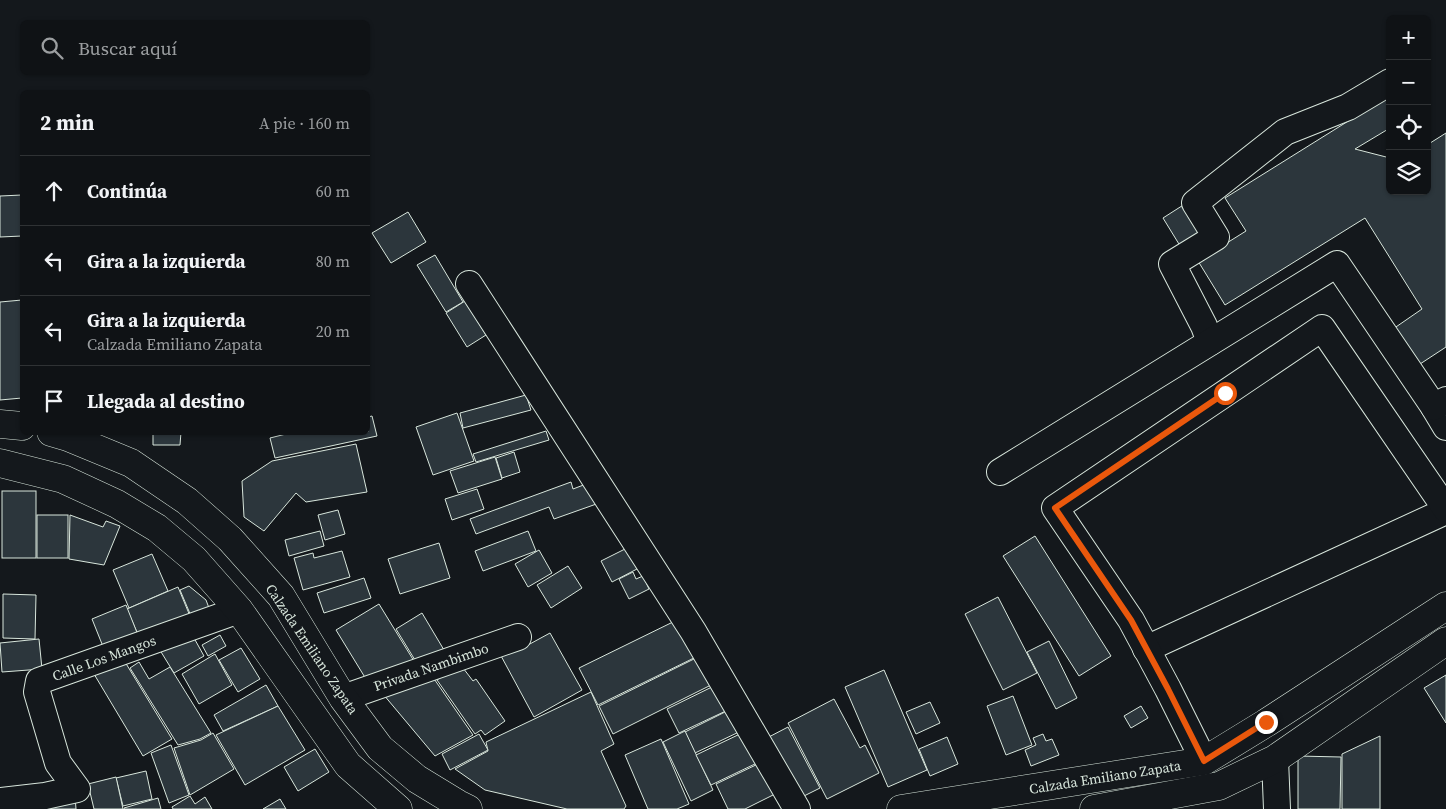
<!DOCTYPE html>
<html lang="es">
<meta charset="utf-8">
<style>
body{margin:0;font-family:"Source Serif 4",serif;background:#1d2022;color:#f1f3f6}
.controls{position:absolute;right:15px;top:15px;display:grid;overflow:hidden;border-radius:8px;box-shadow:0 1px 4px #0004}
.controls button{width:45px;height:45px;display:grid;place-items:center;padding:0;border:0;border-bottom:1px solid #2f3234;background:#0f1215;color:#f1f3f6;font:25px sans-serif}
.stop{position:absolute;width:15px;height:15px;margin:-11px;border:4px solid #ea580c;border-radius:50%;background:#fff}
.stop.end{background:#ea580c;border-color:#fff;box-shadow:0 1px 5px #0008}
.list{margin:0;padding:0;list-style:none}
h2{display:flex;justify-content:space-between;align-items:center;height:65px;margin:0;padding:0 20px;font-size:21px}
h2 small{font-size:16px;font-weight:400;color:#9b9ea0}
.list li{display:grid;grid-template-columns:32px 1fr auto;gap:15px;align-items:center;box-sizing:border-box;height:70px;padding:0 20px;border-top:1px solid #2f3234}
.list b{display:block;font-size:19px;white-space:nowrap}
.list p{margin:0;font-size:16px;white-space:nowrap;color:#9b9ea0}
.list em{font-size:16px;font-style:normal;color:#9b9ea0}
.icon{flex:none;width:28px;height:28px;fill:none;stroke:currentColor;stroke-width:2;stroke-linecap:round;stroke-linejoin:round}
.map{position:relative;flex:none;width:1446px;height:809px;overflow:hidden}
.search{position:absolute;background:#0f1215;box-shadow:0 1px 4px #0004;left:20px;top:20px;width:350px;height:55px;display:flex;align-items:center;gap:12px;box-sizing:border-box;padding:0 18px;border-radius:8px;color:#9b9ea0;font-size:19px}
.panel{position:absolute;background:#0f1215;box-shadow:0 1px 4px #0004;left:20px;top:90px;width:350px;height:345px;border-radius:8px}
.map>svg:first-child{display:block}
.building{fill:#2c363c;stroke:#d8e6dc}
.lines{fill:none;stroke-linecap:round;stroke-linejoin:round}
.minor-casing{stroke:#d8e6dc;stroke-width:28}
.major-casing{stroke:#d8e6dc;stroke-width:29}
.minor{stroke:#14181c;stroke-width:26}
.major{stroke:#14181c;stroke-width:28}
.route{stroke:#ea580c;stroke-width:6}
.labels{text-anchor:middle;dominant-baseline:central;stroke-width:4;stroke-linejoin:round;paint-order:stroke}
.street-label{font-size:14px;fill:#d8e6dc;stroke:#14181c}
</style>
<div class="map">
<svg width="1446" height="809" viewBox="0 0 1446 809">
<rect width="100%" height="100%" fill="#14181c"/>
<g class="building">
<path d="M1390 95V128L1355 149 1390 158V191H1427V145L1446 133V347L1417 366 1393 329 1422 309 1365 218 1225 305 1198 261 1246 231 1225 198Z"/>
<path d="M22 195V236L0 237V196Z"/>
<path d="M1188 202 1208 233 1182 249 1163 218Z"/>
<path d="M408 212 426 242 391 263 372 233Z"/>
<path d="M435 255 463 302 446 312 417 265Z"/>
<path d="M22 300V398L0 400V302Z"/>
<path d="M465 301 486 335 467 347 446 313Z"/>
<path d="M526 395 531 410 463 428 460 413Z"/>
<path d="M457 413 474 461 433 475 416 427Z"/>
<path d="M372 416 377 436 275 458 270 438 294 432H368V417Z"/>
<path d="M546 431 549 440 476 462 473 454Z"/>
<path d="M153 432H181L180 445H153Z"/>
<path d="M356 444 367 492 306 502 296 493 264 531 244 517 242 481 272 461Z"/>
<path d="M514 452 520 472 502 478 496 458Z"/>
<path d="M495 457 502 479 458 493 450 471Z"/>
<path d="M594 481 602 502 554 519 549 507 476 534 470 519 571 482 573 489Z"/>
<path d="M477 489 484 509 452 520 445 499Z"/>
<rect x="2" y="491" width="34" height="67"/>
<path d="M338 510 345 534 325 540 318 515Z"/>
<rect x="37" y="515" width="31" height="43"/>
<path d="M70 515 103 527 106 521 120 526 104 565 69 559Z"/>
<path d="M320 531 324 546 289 556 285 540Z"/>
<path d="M528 531 536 551 483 571 475 551Z"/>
<path d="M1035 536 1111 656 1079 676 1003 556Z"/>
<path d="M439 543 450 578 400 594 388 559Z"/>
<path d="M627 548 637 569 612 582 601 561Z"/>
<path d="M539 550 552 573 528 587 515 564Z"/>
<path d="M342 551 350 577 303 590 294 558 313 553 314 558Z"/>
<path d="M152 554 168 591 129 608 113 570Z"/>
<path d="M568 566 582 588 551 608 537 585Z"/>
<path d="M633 572 636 579 643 576 649 589 629 599 619 579Z"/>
<path d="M364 578 371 598 324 613 317 593Z"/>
<path d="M189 586 206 600 209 608 191 616 180 590Z"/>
<path d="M178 587 190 616 139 637 127 609Z"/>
<path d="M3 594 36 595 35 639 3 638Z"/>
<path d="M998 597 1037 673 1003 690 965 614Z"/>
<path d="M379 604 417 666 369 684 336 630Z"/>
<path d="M126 605 138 635 104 649 92 619Z"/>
<path d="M422 613 444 650 418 665 396 629Z"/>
<path d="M679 619 698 656 598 705 579 668Z"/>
<path d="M189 629 204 656 174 673 158 647Z"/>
<path d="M550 633 582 690 534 717 500 654 517 651Z"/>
<path d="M220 635 226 646 208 656 202 645Z"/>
<path d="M39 639 42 669 2 672 0 643Z"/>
<path d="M1049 641 1077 698 1056 709 1027 652Z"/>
<path d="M241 648 260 679 238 692 219 660Z"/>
<path d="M215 654 232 685 199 704 182 674Z"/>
<path d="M700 656 713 684 613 734 599 706Z"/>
<path d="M122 657 172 739 143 756 94 674Z"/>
<path d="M139 662 149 679 170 667 211 733 200 739 178 745 130 668Z"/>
<path d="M460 664 473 681 476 679 505 721 485 735 481 730 475 734 437 680Z"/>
<path d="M884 670 927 770 888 787 845 687Z"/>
<path d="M430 673 473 735 435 756 383 694Z"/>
<path d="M1446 675V723L1424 688Z"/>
<path d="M718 684 730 709 679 733 667 709Z"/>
<path d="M266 685 278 706 223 731 214 715Z"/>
<path d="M591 692 614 744 601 751 626 806 624 809H567L485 790 455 769 488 751 486 742Z"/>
<path d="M1013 696 1032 745 1006 755 987 706Z"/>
<path d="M834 699 860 748 865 745 879 773 827 799 788 723Z"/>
<path d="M930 702 940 723 916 734 906 712Z"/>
<path d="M278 706 305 750 245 785 216 735Z"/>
<path d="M1141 706 1148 718 1131 728 1124 716Z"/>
<path d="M731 709 741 731 695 753 685 732Z"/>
<path d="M788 727 820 788 796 800 765 739Z"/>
<path d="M685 731 713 790 691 801 663 742Z"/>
<path d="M213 733 234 769 190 795 174 748 201 740Z"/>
<path d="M742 733 757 763 711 785 696 755Z"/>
<path d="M479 734 488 750 450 770 442 754Z"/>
<path d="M1043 734 1046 741 1052 739 1059 755 1031 766 1025 750 1036 745 1033 738Z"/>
<path d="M1380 736V809H1342V754Z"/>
<path d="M947 737 958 764 930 776 919 749Z"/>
<path d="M661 739 689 804 677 809H648L625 755Z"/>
<path d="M171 745 189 795 169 803 151 753Z"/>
<path d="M315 749 329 772 298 791 284 767Z"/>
<path d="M1298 756 1341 757 1340 809H1298Z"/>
<path d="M760 763 775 794 745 809H728L716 784Z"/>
<path d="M146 771 152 799 123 806 116 778Z"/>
<path d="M116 777 123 809H94L88 784Z"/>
<path d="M75 796 76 809H48V797Z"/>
<path d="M190 796 195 804 205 797 212 809H173L172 807Z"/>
<path d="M158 798 161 809H124V808Z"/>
<path d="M280 799 286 809H263Z"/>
</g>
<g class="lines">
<defs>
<g id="minor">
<path d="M469 284 693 631 797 809"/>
<path d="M1210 342 1204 326 1172 264 1216 237 1195 203 1285 132 1348 107 1390 82"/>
<path d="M1446 400 1434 407 1446 427"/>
<path d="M1000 472 1337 264 1434 407"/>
<path d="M1146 649 1446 511"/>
<path d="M343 698 518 637"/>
<path d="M1275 759 1277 809"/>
<path d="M1204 761 1168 689 1131 620 1055 508 1322 328 1446 509"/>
<path d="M0 801 45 796 77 789 58 763 37 692 39 681 239 610"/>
</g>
<g id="major">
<path d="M0 424 22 426"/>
<path d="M51 432 68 437 131 463 187 501 230 539 281 596 343 698 380 748 417 779 458 804 468 809"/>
<path d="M0 463 63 479 117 504 157 528 194 559 239 610 348 765 398 809"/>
<path d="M901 809 1204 761 1266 723 1446 606"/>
<path d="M1094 809 1219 786 1275 759 1446 641"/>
</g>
</defs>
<use href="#minor" class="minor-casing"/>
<use href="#major" class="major-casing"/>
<use href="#minor" class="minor"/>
<use href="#major" class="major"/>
</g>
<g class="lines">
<path class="route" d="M1225 393 1055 508 1131 620 1168 689 1204 761 1266 722"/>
</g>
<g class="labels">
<g class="street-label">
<text transform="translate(312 649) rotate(56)">Calzada Emiliano Zapata</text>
<text transform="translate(104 658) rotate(-20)">Calle Los Mangos</text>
<text transform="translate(431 667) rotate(-19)">Privada Nambimbo</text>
<text transform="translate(1105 777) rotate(-9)">Calzada Emiliano Zapata</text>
</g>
</g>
</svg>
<div class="controls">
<button>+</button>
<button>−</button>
<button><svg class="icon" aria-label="locate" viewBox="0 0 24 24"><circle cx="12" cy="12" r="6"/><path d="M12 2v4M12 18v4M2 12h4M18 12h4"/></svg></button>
<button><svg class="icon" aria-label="layers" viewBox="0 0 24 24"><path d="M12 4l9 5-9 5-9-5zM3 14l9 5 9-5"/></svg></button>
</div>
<div class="stop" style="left:1225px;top:393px"></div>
<div class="stop end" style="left:1266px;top:722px"></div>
<div class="search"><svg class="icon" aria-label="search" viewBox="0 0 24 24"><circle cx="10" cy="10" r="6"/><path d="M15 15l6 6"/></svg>Buscar aquí</div>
<section class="panel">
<h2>2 min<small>A pie · 160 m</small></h2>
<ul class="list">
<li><svg class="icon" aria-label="ahead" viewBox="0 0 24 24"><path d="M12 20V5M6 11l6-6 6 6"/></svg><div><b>Continúa</b></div><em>60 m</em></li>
<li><svg class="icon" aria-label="left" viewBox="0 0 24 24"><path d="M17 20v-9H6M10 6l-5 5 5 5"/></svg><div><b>Gira a la izquierda</b></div><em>80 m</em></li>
<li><svg class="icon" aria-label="left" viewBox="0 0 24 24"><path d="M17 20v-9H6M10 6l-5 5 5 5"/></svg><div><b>Gira a la izquierda</b><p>Calzada Emiliano Zapata</p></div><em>20 m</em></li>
<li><svg class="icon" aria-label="arrive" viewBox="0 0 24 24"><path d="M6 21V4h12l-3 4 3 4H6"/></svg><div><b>Llegada al destino</b></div></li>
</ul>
</section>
</div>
